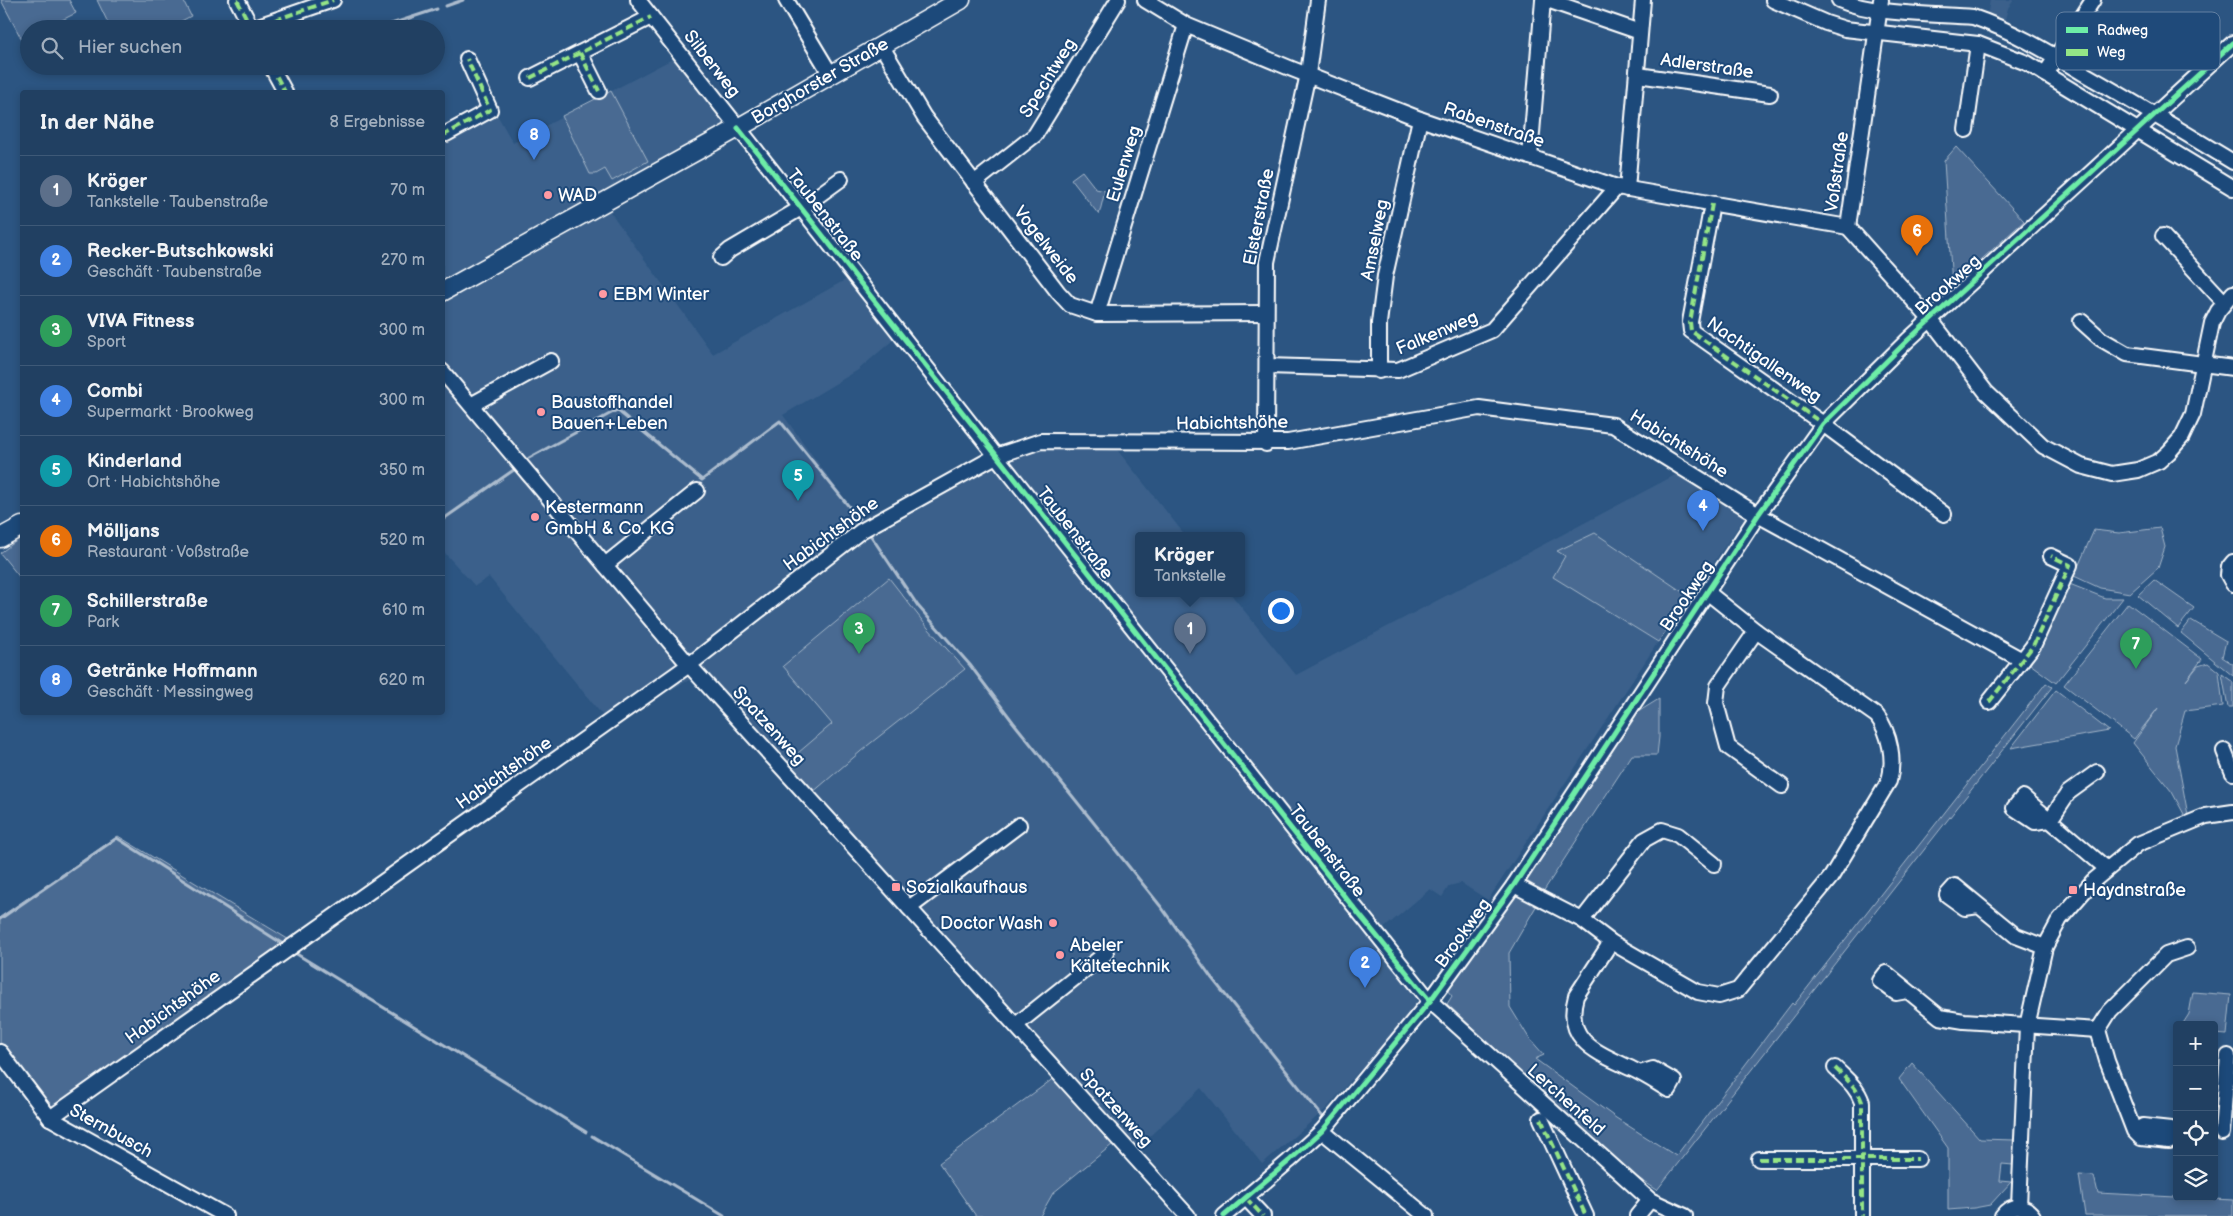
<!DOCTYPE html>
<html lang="de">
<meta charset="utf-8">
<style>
body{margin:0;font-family:"Balsamiq Sans",sans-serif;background:#2d4b6b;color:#f1f3f6}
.controls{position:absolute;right:15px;bottom:15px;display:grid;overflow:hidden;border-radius:5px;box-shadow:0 2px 8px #0003}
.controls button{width:45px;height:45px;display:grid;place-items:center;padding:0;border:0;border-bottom:1px solid #3e5977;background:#214062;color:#f1f3f6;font:25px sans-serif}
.you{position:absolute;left:1280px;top:610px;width:18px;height:18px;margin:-12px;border:4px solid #fff;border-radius:50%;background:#1a73e8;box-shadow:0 0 0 8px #1a73e833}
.badge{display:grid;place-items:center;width:32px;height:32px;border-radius:50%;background:#ff9aa2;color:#fff;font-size:16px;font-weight:700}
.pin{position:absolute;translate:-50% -41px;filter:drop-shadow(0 1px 2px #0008)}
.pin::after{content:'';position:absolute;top:26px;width:18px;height:15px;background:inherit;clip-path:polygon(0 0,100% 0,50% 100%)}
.popup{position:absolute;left:1135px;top:532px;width:110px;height:65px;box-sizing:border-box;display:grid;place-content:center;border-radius:5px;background:#214062;filter:drop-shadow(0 1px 4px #0005);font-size:16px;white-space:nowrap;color:#a2afbe}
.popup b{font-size:19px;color:#f1f3f6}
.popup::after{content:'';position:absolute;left:50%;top:100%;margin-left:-10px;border:10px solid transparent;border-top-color:#214062}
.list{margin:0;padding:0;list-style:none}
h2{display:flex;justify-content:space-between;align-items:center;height:65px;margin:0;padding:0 20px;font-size:21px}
h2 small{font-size:16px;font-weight:400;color:#a2afbe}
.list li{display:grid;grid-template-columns:32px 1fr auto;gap:15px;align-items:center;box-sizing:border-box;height:70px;padding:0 20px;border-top:1px solid #3e5977}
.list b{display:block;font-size:19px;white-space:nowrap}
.list p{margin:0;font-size:16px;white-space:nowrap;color:#a2afbe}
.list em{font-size:16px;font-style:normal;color:#a2afbe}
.icon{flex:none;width:28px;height:28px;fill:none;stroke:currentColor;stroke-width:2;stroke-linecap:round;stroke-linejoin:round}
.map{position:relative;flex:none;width:2233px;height:1216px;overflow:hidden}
.search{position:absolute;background:#214062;box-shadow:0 2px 8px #0003;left:20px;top:20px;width:425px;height:55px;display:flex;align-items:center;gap:12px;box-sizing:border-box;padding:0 18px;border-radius:28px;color:#a2afbe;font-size:19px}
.panel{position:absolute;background:#214062;box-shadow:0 2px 8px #0003;left:20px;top:90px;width:425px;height:625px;border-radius:5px}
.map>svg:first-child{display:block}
.built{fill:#3b618b}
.green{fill:#486b92;stroke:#a4b5c8}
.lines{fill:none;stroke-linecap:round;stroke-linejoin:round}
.stream{stroke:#acbcce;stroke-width:3}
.minor-casing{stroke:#fff;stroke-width:18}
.major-casing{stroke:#fff;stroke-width:21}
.minor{stroke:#1f4a7a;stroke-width:14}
.major{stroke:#1f4a7a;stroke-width:18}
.quiet{stroke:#94e586;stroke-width:4;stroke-dasharray:8 4;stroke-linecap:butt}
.cycleway-casing{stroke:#1f4a7a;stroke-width:8}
.cycleway{stroke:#6deda7;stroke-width:5}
.poi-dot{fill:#ff9aa2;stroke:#1f4a7a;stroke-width:2}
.labels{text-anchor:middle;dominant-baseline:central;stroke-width:4;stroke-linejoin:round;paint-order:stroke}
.street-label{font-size:18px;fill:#fff;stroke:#1f4a7a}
.poi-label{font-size:18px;fill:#fff;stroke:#1f4a7a;text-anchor:start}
.key{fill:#1f4a7a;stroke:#6280a2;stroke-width:1}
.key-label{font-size:14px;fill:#fff}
</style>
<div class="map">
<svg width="2233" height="1216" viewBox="0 0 2233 1216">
<rect width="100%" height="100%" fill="#2c5582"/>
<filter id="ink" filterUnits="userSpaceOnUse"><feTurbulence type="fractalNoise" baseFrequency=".02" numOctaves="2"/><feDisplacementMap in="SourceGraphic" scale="10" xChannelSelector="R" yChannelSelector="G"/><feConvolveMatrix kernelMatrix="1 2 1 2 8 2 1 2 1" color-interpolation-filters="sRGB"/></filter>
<g filter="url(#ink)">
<g class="built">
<path d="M1990 0H2014L2008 8 2004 23 1987 17Z"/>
<path d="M680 55 738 128 603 202 713 354 854 275 900 334 858 370 783 415 859 519 996 456 1040 448 1110 441 1185 535H1139V593H1230L1296 675 1681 472 1747 514 1690 597 1679 590 1647 635 1658 642 1488 900 1461 883 1449 886 1442 897 1430 889 1376 935 1422 1010 1359 1071 1327 1108 1262 1164 1201 1088 1136 1149 699 675 608 722 489 577 475 586 443 551V136L496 113 513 143Z"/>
</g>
<g class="green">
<path d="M1 0H69L76 13 44 29H29V36L22 40Z"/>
<path d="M97 0H183L191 16 166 29H111Z"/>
<path d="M611 91 648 161 612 181 605 169 596 174H590L562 116Z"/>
<path d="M1956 147 2024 221 1952 286 1944 161Z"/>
<path d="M1082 171 1096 189 1105 191 1099 215 1071 179Z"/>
<path d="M2160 528 2165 547 2158 568 2130 593 2100 588 2074 576 2094 530 2119 533Z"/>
<path d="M1595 533 1690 597 1658 642 1553 577 1565 556 1557 551Z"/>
<path d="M22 537V580L0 553Z"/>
<path d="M889 578 928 628 965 669 867 746 812 793 785 764 832 724 783 666Z"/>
<path d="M2154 580 2194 608 2178 628 2138 595Z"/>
<path d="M2067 583 2105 598H2123L2056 683 2030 664Z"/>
<path d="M2128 603 2202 659 2186 681 2198 666 2208 663 2219 672 2223 706 2185 711 2175 746 2188 815 2185 816 2172 792 2133 743 2158 708 2134 739 2064 685Z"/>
<path d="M2191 620 2226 641 2222 657 2233 664V676L2181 633Z"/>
<path d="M2222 674 2233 682V707H2228Z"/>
<path d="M2046 683 2052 687 1657 1190 1629 1172 1447 1004 1452 996 1442 984 1514 885 1538 903 1509 953 1510 1007 1529 1038 1544 1055 1535 1059 1616 1118 1676 1156 1792 1003 1794 1005Z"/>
<path d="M2056 690 2109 731 2011 748Z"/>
<path d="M1659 699V737L1657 755H1632L1543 892 1520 876 1620 723Z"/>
<path d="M118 836 291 941 50 1113 0 1045V917Z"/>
<path d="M2193 992 2231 995 2227 1035 2214 1034V1025H2182L2189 1014Z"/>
<path d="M1912 1063 1980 1139 2014 1140 2013 1165 2002 1164 2000 1181 2011 1182 1990 1205 1974 1208 1948 1210V1148L1899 1079Z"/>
<path d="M1054 1078 1113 1144 1053 1193 1040 1216H976L939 1163Z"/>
<path d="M2079 1175 2094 1176 2098 1193 2233 1200V1216L2085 1215Z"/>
</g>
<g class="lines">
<g class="stream">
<path d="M446 6 463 0"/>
<path d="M376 29 437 9"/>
<path d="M529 458 617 410 702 480 780 421 859 519"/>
<path d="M442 520 518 467"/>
<path d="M871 536 918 606 970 665 1013 722 1162 908 1211 977 1322 1116"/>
<path d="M0 919 117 838 286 946"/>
<path d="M295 953 586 1132"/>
<path d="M592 1136 724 1216"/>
</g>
<defs>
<g id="minor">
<path d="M237 0 252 29"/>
<path d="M638 0 996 456 1430 1001 1650 1200 1685 1216"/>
<path d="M786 0 831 75"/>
<path d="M1145 0 1186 25 1292 69 1420 119 1617 187 1848 227"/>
<path d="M1547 0 1640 32"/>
<path d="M1773 0 1826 23 1845 29 1978 44 2027 63 2233 188"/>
<path d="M1839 0C1874 15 1934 14 1973 17 2014 31 2051 54 2088 76 2137 104 2185 133 2233 162"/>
<path d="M252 28 333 0"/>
<path d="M881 45 924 117 1058 292 1070 305 1097 314 1266 313"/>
<path d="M580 53 599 91"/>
<path d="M271 66 285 92"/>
<path d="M2045 74 2093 0"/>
<path d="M1638 75 1770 94"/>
<path d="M530 78 651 17"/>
<path d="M1966 130 1978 44"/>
<path d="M442 134H446L490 110 467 59"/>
<path d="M1530 157 1543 0"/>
<path d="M974 183 1035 135 1118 0"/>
<path d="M1627 189 1643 0"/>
<path d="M1712 204 1690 322 1691 331 1819 421 1944 514"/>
<path d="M1848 227 1930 319 1986 392 2043 446 2081 466 2112 474 2138 470 2159 461 2169 452 2182 437 2193 414 2212 323 2218 311 2233 293"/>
<path d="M1848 227 1881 0"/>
<path d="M2163 236 2224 302"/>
<path d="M721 258 730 250 801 208 841 179"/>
<path d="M1097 314 1186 25"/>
<path d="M2081 321 2101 339 2127 354 2233 368"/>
<path d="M1267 366 1398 370 1492 330 1617 187"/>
<path d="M442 371 689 665 1188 1216"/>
<path d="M1379 371V323L1385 276 1420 119"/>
<path d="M471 405 551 361"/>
<path d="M1266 444 1267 262 1308 74 1318 0"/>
<path d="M2233 562 2229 567 2228 575 2233 584"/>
<path d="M605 565 697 491"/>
<path d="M1756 631 1718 686 1716 703 1728 747 1782 786"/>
<path d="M1989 702 2033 646 2070 565 2051 556"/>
<path d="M2224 751 2233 773"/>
<path d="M2097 772 2068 793 2050 820 2035 822 2014 808 2023 797 2107 869"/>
<path d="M1514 885 1582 920 1611 942 1698 992 1719 996 1738 990 1831 877 1889 781C1895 760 1890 733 1877 716L1756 631 1707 592"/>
<path d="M1978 906 1965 908 1947 895 1955 886 2016 936 2045 947"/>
<path d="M909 908 1019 825"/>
<path d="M1582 920 1644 840 1662 830 1678 835 1714 864"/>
<path d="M1611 942 1576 996C1563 1042 1599 1053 1632 1069 1645 1075 1657 1083 1669 1090L1674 1081 1653 1069 1640 1073"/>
<path d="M1907 991 1896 993 1880 981 1886 973 1940 1017 1964 1021 2098 1030 2110 1011 2166 955 2187 948"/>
<path d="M1016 1025 1106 953"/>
<path d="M2098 1030 2107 1061 2134 1131 2141 1138 2169 1141 2171 1129 2143 1126 2134 1131"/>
<path d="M0 1052 50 1118 226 1216"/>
<path d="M1835 1068C1846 1079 1857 1087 1862 1102V1216"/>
<path d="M50 1118 689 665 861 531 996 456 1041 441 1288 442 1479 408 1613 425 1758 515 2022 660"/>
<path d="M1541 1119 1586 1216"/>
<path d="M1322 1131 1426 1216"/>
<path d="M2222 1133 2228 1056"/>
<path d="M1759 1159H1918"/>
<path d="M1246 1198 1263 1216"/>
<path d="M2019 1206 2027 1026 2045 947 2060 919 2093 881 2138 844 2206 816 2233 812"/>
<path d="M1224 1216 1289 1161 1322 1131 1430 1001 1514 885 1758 515 1823 424 1908 340 2233 43"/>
<path d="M1637 1216 1650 1200"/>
<path d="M2002 1216C2010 1204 2024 1203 2033 1216"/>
</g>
<g id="major">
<path d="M442 292 738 128 961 0"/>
<path d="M0 538 22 526"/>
</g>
</defs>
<use href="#minor" class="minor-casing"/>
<use href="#major" class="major-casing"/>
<use href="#minor" class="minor"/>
<use href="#major" class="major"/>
<g class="quiet">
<path d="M237 0 252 29"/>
<path d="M252 28 333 0"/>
<path d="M580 53 599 91"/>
<path d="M271 66 285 92"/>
<path d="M530 78 651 17"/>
<path d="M442 134H446L490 110 467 59"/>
<path d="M1712 204 1690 322 1691 331 1823 424"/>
<path d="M1989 702 2033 646 2070 565 2051 556"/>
<path d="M1835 1068C1846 1079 1857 1087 1862 1102V1216"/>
<path d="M1541 1119 1586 1216"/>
<path d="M1759 1159H1918"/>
<path d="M1246 1198 1263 1216"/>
</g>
<defs>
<g id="cycleway">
<path d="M738 128 1345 897 1430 1001"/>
<path d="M1224 1216 1289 1161 1322 1131 1430 1001 1514 885 1758 515 1823 424 1908 340 2233 43"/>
</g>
</defs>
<use href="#cycleway" class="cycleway-casing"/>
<use href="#cycleway" class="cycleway"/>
</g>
</g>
<g class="poi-dot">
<circle cx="548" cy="195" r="5"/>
<circle cx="603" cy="294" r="5"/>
<circle cx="541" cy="412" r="5"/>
<circle cx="535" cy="517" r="5"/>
<rect x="891" y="882" width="10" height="10" rx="2.5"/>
<rect x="2068" y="885" width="10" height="10" rx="2.5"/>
<circle cx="1053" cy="923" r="5"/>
<circle cx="1060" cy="955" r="5"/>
</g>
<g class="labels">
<g class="street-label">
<text transform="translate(712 64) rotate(52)">Silberweg</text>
<text transform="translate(1707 66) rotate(8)">Adlerstraße</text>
<text transform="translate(1048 78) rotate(-58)">Spechtweg</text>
<text transform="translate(820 81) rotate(-30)">Borghorster Straße</text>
<text transform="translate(1494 125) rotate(19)">Rabenstraße</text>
<text transform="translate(1124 164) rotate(-73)">Eulenweg</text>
<text transform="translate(1837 172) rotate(-82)">Voßstraße</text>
<text transform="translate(825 215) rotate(52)">Taubenstraße</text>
<text transform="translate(1259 217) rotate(-79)">Elsterstraße</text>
<text transform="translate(1375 240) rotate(-79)">Amselweg</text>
<text transform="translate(1046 245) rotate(52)">Vogelweide</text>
<text transform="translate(1948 285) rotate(-42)">Brookweg</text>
<text transform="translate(1437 333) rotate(-23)">Falkenweg</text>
<text transform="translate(1764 360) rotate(35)">Nachtigallenweg</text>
<text transform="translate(1232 423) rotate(-1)">Habichtshöhe</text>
<text transform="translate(1679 444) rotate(32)">Habichtshöhe</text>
<text transform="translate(1075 533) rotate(52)">Taubenstraße</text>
<text transform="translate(831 534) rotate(-36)">Habichtshöhe</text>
<text transform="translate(1687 596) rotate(-56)">Brookweg</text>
<text transform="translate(769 726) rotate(48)">Spatzenweg</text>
<text transform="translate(504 773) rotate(-35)">Habichtshöhe</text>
<text transform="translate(1327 851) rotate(52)">Taubenstraße</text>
<text transform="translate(1463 933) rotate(-54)">Brookweg</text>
<text transform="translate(173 1007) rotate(-36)">Habichtshöhe</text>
<text transform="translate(1566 1100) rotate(42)">Lerchenfeld</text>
<text transform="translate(1116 1108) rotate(48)">Spatzenweg</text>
<text transform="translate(111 1131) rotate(29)">Sternbusch</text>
</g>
<g class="poi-label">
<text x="558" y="195">WAD</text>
<text x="613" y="294">EBM Winter</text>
<text x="551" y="402">Baustoffhandel<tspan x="551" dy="21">Bauen+Leben</tspan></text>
<text x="545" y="507">Kestermann<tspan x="545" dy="21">GmbH &amp; Co. KG</tspan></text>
<text x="906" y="887">Sozialkaufhaus</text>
<text x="2083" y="890">Haydnstraße</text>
<text x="1043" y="923" text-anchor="end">Doctor Wash</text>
<text x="1070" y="945">Abeler<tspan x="1070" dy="21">Kältetechnik</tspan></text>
</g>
</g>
<rect x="2056" y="12" width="164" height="58" rx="8" class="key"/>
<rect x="2066" y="27" width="22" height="6" fill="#6deda7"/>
<rect x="2066" y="49" width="22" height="7" fill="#94e586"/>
<g class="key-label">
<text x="2097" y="35">Radweg</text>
<text x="2097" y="57">Weg</text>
</g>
</svg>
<div class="controls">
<button>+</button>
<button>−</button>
<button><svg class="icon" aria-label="locate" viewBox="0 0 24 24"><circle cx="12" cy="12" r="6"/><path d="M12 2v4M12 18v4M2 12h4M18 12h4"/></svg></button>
<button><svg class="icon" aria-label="layers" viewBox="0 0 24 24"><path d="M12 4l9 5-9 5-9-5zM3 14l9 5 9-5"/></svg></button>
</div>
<div class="you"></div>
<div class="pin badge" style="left:1190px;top:654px;background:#5c6f8a">1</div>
<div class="popup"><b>Kröger</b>Tankstelle</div>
<div class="pin badge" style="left:1365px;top:988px;background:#3f7fe0">2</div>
<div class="pin badge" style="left:859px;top:654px;background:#2e9e5b">3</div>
<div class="pin badge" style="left:1703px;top:531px;background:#3f7fe0">4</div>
<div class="pin badge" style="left:798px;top:501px;background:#0f9aa8">5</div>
<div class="pin badge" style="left:1917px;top:256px;background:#e8710a">6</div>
<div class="pin badge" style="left:2136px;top:669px;background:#2e9e5b">7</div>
<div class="pin badge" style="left:534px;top:160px;background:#3f7fe0">8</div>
<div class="search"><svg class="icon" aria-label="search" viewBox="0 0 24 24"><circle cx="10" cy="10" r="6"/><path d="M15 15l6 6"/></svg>Hier suchen</div>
<section class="panel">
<h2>In der Nähe<small>8 Ergebnisse</small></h2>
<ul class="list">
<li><span class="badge" style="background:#5c6f8a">1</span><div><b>Kröger</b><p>Tankstelle · Taubenstraße</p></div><em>70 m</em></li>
<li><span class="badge" style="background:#3f7fe0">2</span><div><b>Recker-Butschkowski</b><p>Geschäft · Taubenstraße</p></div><em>270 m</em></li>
<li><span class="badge" style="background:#2e9e5b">3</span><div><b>VIVA Fitness</b><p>Sport</p></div><em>300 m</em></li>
<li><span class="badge" style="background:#3f7fe0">4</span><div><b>Combi</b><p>Supermarkt · Brookweg</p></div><em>300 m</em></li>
<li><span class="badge" style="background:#0f9aa8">5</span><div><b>Kinderland</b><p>Ort · Habichtshöhe</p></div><em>350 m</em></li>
<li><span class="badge" style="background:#e8710a">6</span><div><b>Mölljans</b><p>Restaurant · Voßstraße</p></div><em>520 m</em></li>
<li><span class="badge" style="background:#2e9e5b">7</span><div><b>Schillerstraße</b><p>Park</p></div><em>610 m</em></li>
<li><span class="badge" style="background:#3f7fe0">8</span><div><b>Getränke Hoffmann</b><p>Geschäft · Messingweg</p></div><em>620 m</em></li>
</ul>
</section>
</div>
